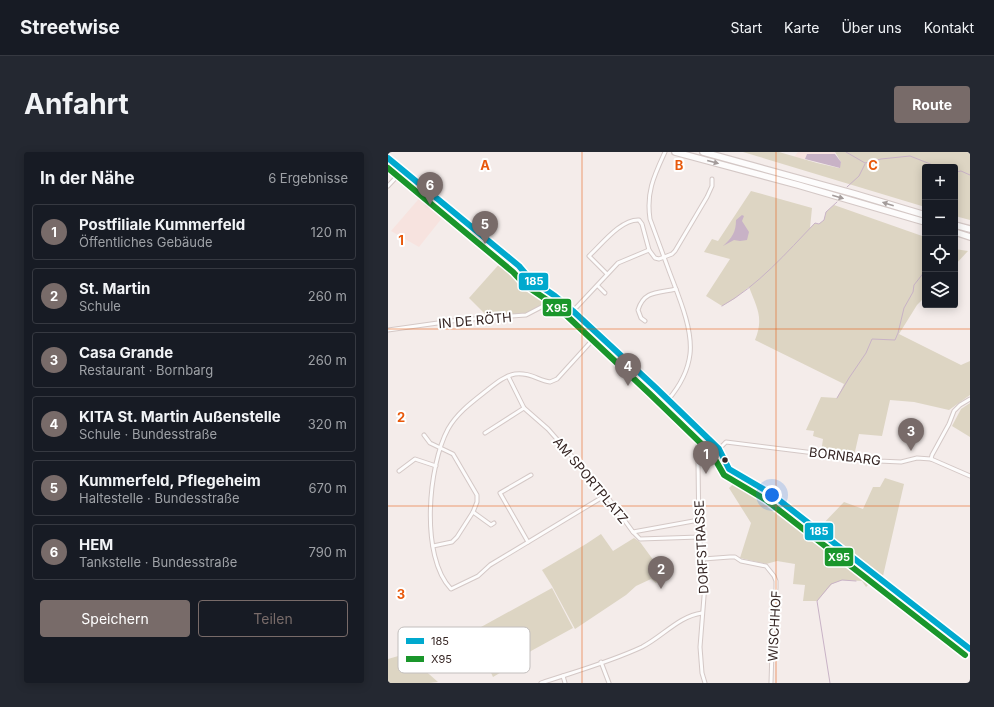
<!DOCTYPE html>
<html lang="de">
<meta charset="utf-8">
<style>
body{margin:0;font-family:Inter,sans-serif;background:#242831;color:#f1f3f6}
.controls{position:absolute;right:12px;top:12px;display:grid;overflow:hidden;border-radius:4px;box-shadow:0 2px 10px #0003}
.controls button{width:36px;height:36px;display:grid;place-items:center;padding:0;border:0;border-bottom:1px solid #363941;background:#171b24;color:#f1f3f6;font:20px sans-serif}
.you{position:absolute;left:384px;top:343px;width:14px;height:14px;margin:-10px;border:3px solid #fff;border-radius:50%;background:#1a73e8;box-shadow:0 0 0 6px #1a73e833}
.badge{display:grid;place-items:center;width:26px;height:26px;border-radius:50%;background:#786b69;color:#fff;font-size:13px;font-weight:700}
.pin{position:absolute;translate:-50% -33px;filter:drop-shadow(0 1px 2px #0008)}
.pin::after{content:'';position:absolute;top:21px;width:14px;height:12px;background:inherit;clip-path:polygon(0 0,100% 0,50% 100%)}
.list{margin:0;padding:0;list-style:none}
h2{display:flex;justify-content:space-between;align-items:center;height:52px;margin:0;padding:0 16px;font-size:17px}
h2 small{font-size:13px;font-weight:400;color:#9ea1a6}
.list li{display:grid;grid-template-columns:26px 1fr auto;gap:12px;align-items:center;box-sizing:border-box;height:56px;margin:0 8px 8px;padding:0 8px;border:1px solid #363941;border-radius:4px}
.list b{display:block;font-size:15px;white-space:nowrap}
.list p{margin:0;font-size:13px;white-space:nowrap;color:#9ea1a6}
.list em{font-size:13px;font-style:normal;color:#9ea1a6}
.actions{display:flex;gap:8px;padding:12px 16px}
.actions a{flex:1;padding:9px 0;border:1px solid #786b69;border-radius:4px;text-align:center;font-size:14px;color:#786b69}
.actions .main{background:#786b69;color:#fff}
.icon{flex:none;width:22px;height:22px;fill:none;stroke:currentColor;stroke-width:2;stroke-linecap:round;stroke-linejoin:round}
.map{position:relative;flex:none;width:582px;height:531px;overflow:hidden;border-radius:4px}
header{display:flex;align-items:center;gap:24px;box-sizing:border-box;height:56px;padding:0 20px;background:#171b24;border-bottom:1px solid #363941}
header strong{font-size:19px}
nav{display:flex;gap:22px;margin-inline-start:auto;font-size:14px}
.intro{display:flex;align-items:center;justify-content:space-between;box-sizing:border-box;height:96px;padding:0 24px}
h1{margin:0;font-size:28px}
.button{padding:10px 18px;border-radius:4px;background:#786b69;color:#fff;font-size:14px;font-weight:700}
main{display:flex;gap:24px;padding:0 24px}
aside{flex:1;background:#171b24;border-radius:4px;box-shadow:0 2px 10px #0003}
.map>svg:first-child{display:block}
.built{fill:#f7e3df}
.green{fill:#ddd5c3}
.water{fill:#c8b2c6}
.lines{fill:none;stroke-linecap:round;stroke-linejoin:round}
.stream{stroke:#c8b2c6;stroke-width:1}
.minor-casing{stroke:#d4c8c6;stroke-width:5}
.tertiary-casing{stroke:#d4c8c6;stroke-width:5.5}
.motorway-casing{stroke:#d4c8c6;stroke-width:8}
.minor{stroke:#fdfcfc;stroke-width:3}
.tertiary{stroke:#fdfcfc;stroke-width:3.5}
.motorway{stroke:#fdfcfc;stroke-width:5.5}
.bus-1-casing{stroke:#fff;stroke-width:9}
.bus-2-casing{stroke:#fff;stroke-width:9}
.bus-1{stroke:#00a9ce;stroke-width:6}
.bus-2{stroke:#1a962b;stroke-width:6}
.oneway{fill:#a39b9a}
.grid{fill:none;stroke:#e8590c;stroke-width:1;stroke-opacity:0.55}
.bus-dot{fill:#352523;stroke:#fff;stroke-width:1.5}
.labels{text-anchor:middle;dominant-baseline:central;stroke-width:4;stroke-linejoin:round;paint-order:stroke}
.street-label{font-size:13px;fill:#352523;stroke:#fff}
.key{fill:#fff;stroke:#c2bebd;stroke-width:1}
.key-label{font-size:11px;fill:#352523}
.grid-label{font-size:13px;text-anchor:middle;font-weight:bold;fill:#e8590c;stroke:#fff;stroke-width:4;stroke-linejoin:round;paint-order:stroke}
.line-badge{stroke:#fff;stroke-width:1.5}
.badge-label{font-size:11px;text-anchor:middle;font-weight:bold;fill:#fff}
</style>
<header>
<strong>Streetwise</strong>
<nav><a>Start</a><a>Karte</a><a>Über uns</a><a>Kontakt</a></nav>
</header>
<div class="intro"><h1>Anfahrt</h1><a class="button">Route</a></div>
<main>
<aside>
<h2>In der Nähe<small>6 Ergebnisse</small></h2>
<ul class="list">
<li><span class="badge">1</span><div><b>Postfiliale Kummerfeld</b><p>Öffentliches Gebäude</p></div><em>120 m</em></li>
<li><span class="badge">2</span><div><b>St. Martin</b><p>Schule</p></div><em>260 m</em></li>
<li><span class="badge">3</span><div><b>Casa Grande</b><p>Restaurant · Bornbarg</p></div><em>260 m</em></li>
<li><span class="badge">4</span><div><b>KITA St. Martin Außenstelle</b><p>Schule · Bundesstraße</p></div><em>320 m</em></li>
<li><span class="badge">5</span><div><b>Kummerfeld, Pflegeheim</b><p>Haltestelle · Bundesstraße</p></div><em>670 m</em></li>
<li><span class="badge">6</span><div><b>HEM</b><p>Tankstelle · Bundesstraße</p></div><em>790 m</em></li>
</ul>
<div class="actions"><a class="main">Speichern</a><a>Teilen</a></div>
</aside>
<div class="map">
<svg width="582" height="531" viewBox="0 0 582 531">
<rect width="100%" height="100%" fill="#f4ecea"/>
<g class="built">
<path d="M410 0H447V2H419L417 7 406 5Z"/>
<path d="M35 42 58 61 31 95 3 79Z"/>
</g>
<g class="green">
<path d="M355 0H391L429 11 451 16 453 10 447 0H582V68L567 64V15H537V55Z"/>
<path d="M363 39 424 56 422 76 427 71 431 72 436 68 438 60 446 53 537 85V145L529 153 511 182 573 213 582 209V243L561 258 526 250 502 248 494 284 471 282 466 304 433 301 435 287 425 284 426 279 418 278 433 245 449 246 456 232 367 188C376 166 369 156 361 135L346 147 334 154 318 144 342 107 316 100 324 87 330 89Z"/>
<path d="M567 97 580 99 567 113Z"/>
<path d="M114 109 161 148 160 150 138 161 100 165 81 146Z"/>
<path d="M582 251V285L564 274 573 257Z"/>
<path d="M497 326 516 332 495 424 432 375 456 350 475 357 485 335H492Z"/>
<path d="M348 329 364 336 484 429 478 435 474 429 454 428 444 432 429 449H415L417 433 405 432 407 412 389 409 378 412 352 406 363 371 341 336Z"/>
<path d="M213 382 225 399 246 386 252 390 277 424 268 431 263 427 248 434 238 443 187 477 164 434 154 418 198 392Z"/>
<path d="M164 436 185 476 143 499 127 512 105 525 84 480Z"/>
<path d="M24 500 33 515 50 530 41 531H0V507Z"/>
</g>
<g class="water">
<path d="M419 2H447L453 10 452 16 417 7Z"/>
<path d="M354 63 356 64 354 69 361 80 359 88 352 89 346 88 335 94C344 86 348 80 348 68Z"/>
</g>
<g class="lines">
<g class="stream">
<path d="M458 0 477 11 493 7 522 4 550 15"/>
<path d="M567 20 573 19 582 23"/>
<path d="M459 35 471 24 477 12"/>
<path d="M334 154C370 134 399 100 427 71L431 72 436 68 438 60 449 50"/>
<path d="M449 246 461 226 478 201 484 187 507 188 510 181 516 156 525 140 526 133 537 119"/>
<path d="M442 531 429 449 443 432 454 428 468 429"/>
</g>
<defs>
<g id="minor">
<path d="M277 0C266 24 258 40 262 67 268 83 274 100 280 116 289 141 305 175 302 202 300 219 291 235 280 248"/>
<path d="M0 34 15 18"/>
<path d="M219 122 201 104C214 92 233 67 251 68L254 72 261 98"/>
<path d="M210 134 217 141"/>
<path d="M185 159 230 111 261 98 267 106 271 107 284 102 287 99 319 45 324 34V27"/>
<path d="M257 169 253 166 250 158C256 138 271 141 288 137"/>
<path d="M0 178 71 168 138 163 161 151 167 144"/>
<path d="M210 182 169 227 162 230C150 228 141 220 127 222 116 224 107 232 98 239 84 250 69 261 60 277 40 314 32 405 63 437L90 424 102 413 218 343"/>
<path d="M120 224 136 256 160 277 218 343 245 380 311 368"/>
<path d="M97 281 136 256"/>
<path d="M36 283 42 291 65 302 89 343V350L85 360 69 385 64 390 45 394"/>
<path d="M316 283 310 292V311L311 385 315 407 317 432 312 495 314 521 317 531"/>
<path d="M331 297 338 290 491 309 513 310 529 306 543 307 582 324"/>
<path d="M543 307 544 303 561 272 566 259 572 253 582 247"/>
<path d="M11 319 27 307 48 314"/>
<path d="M85 360 103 373 106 371"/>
<path d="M245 380 252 387 311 385"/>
<path d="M140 390 112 341 143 323"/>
<path d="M315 407 342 405H347L353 409 378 414 386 424 388 429V436L385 465 383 531"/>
<path d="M213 510 221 531"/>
<path d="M175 524 177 531"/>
<path d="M153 531C186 520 222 510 254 495 274 485 291 464 314 461"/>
</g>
<path id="tertiary" d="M0 6 131 114 142 127 167 144 185 159 268 236 331 297 341 317 346 321 382 341 582 497"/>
<g id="motorway">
<path d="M287 0 410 33 537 70"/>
<path d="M315 0 467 42 537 63"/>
<path d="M567 73 582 77"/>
<path d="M567 80 582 85"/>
</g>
</defs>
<use href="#minor" class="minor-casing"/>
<use href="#tertiary" class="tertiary-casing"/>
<use href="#motorway" class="motorway-casing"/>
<use href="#minor" class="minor"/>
<use href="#tertiary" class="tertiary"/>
<use href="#motorway" class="motorway"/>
<defs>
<path id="bus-1" d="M0 6 131 114 142 127 167 144 185 159 268 236 331 297 341 317 382 341 582 497"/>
<path id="bus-2" d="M0 16 125 120 137 133 162 150 180 165 262 242 324 302 336 323 378 348 577 503"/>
</defs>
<use href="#bus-1" class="bus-1-casing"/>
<use href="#bus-2" class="bus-2-casing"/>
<use href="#bus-1" class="bus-1"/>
<use href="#bus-2" class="bus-2"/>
</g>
<defs><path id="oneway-solid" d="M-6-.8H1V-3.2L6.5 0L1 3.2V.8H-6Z"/></defs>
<g class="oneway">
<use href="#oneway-solid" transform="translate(325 10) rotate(15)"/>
<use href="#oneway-solid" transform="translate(450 45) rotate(16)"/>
<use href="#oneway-solid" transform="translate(500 52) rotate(-163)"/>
</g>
<path class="grid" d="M194 0V531M388 0V531M0 177H582M0 354H582"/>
<circle class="bus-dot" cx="337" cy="308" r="3.5"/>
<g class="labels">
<g class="street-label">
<text transform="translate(87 168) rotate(-5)">IN DE RÖTH</text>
<text transform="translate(457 304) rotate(7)">BORNBARG</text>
<text transform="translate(203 328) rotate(50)">AM SPORTPLATZ</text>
<text transform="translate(313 395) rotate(-93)">DORFSTRASSE</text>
<text transform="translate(386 474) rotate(-87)">WISCHHOF</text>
</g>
</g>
<rect x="10" y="475" width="132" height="46" rx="6" class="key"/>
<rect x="18" y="486" width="18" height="6" fill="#00a9ce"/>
<rect x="18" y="504" width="18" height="6" fill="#1a962b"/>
<g class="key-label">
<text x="43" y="493">185</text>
<text x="43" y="511">X95</text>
</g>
<g class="grid-label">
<text x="97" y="18">A</text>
<text x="291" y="18">B</text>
<text x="485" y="18">C</text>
<text x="13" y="93">1</text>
<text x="13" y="270">2</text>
<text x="13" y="447">3</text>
</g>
<g class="line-badge">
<rect x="130" y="120" width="31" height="19" rx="4" fill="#00a9ce"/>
<rect x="154" y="146" width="30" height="19" rx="4" fill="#1a962b"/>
<rect x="416" y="370" width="30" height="19" rx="4" fill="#00a9ce"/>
<rect x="436" y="395" width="30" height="20" rx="4" fill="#1a962b"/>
</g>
<g class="badge-label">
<text x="146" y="133">185</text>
<text x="169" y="160">X95</text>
<text x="431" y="383">185</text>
<text x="451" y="409">X95</text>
</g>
</svg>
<div class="controls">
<button>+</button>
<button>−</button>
<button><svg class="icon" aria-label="locate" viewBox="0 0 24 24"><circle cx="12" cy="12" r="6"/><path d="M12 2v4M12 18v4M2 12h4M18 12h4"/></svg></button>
<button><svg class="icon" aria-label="layers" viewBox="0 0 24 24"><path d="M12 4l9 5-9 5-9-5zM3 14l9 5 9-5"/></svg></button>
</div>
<div class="you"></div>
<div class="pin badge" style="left:318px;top:322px">1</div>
<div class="pin badge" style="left:273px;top:437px">2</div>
<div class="pin badge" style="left:523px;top:299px">3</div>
<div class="pin badge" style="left:240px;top:234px">4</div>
<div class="pin badge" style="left:97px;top:92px">5</div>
<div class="pin badge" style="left:42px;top:53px">6</div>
</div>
</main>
